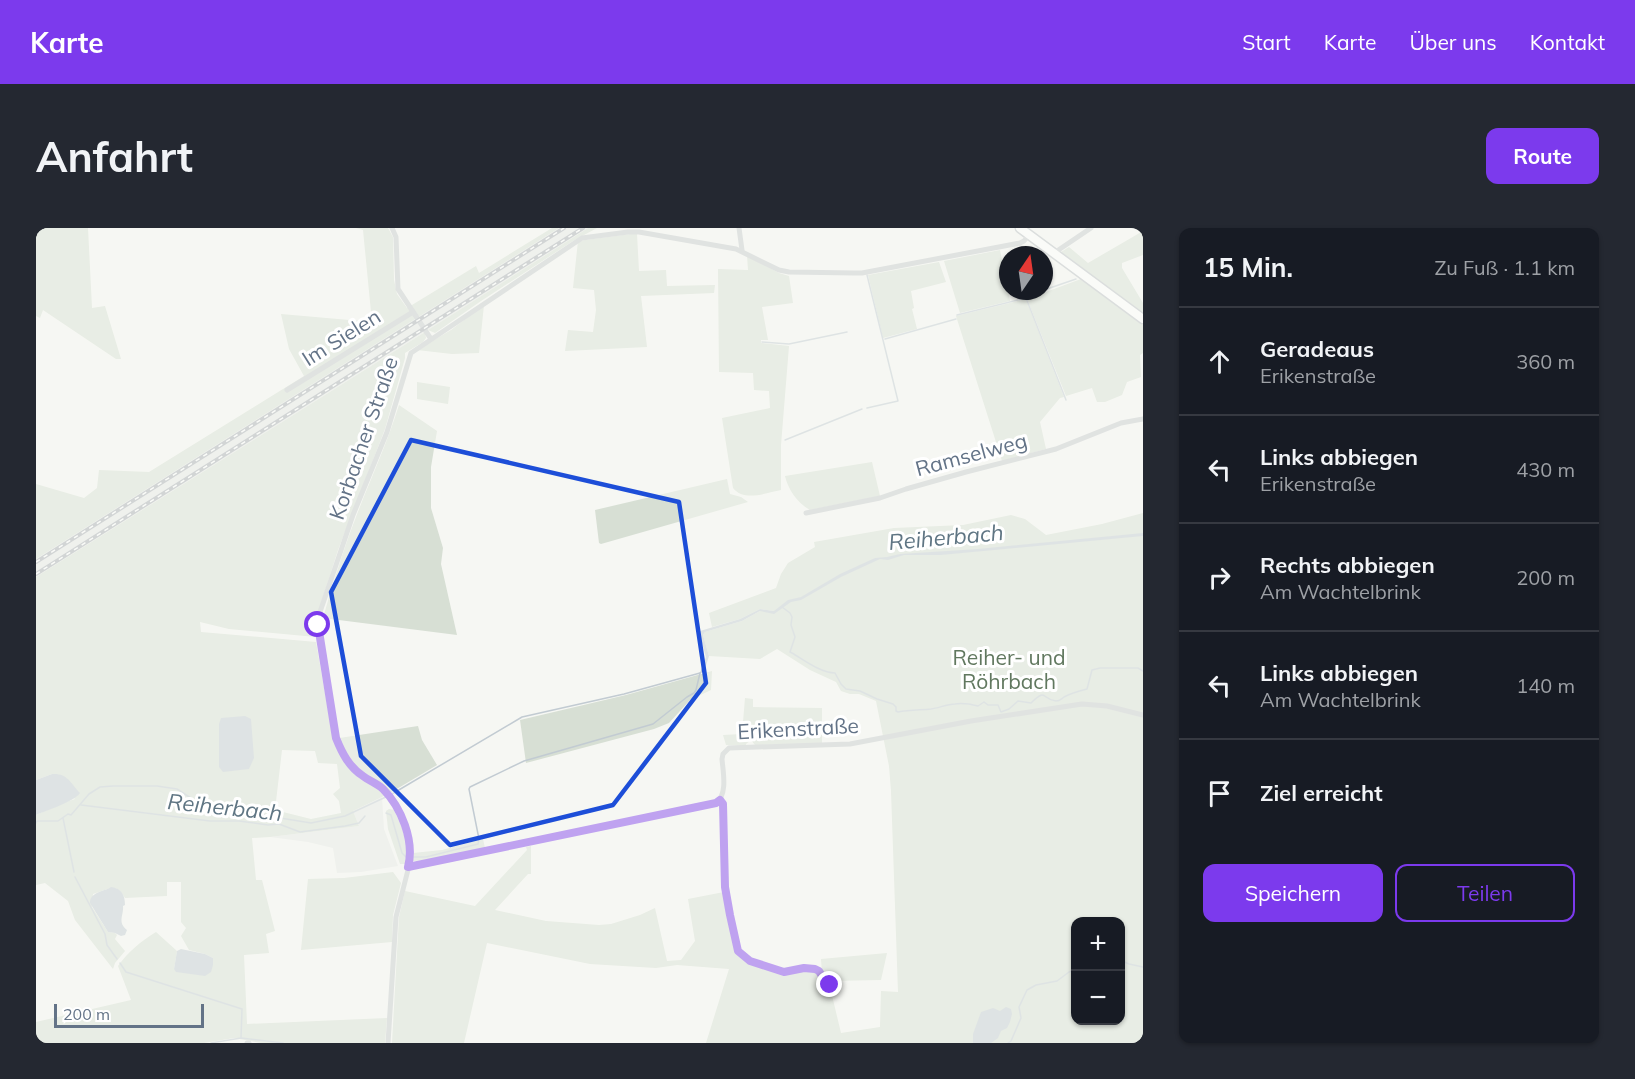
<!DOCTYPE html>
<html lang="de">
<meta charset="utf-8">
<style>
body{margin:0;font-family:Mulish,sans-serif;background:#242831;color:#f1f3f6}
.controls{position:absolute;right:18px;bottom:18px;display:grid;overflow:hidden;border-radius:12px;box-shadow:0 2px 4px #0004}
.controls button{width:54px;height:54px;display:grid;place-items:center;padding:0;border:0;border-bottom:2px solid #363941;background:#171b24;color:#f1f3f6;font:30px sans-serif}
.compass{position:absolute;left:963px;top:18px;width:54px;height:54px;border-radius:50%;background:#171b24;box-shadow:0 2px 4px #0004;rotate:13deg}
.scale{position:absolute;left:18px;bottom:15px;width:150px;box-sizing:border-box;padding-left:6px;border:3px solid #637387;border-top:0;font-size:16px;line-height:21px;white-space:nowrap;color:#637387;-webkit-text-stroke:4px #fff;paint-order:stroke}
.stop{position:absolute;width:18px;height:18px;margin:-14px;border:4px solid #7c3aed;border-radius:50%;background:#fff}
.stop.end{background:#7c3aed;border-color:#fff;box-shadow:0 2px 6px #0008}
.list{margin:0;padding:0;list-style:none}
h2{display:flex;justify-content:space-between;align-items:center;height:78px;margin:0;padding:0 24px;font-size:26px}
h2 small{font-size:20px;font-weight:400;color:#9ea1a6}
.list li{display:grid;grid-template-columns:39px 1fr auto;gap:18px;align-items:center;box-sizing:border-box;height:108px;padding:0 24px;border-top:2px solid #363941}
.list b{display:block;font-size:22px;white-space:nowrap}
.list p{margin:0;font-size:20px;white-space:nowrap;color:#9ea1a6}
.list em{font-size:20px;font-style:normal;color:#9ea1a6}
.actions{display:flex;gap:12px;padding:18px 24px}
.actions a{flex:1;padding:14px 0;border:2px solid #7c3aed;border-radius:12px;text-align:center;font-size:21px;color:#7c3aed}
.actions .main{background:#7c3aed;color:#fff}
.icon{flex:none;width:33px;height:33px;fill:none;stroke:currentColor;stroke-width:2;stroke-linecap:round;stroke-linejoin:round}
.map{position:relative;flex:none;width:1107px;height:815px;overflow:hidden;border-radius:12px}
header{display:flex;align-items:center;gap:36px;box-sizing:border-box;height:84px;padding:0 30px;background:#7c3aed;color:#fff}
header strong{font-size:28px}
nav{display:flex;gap:33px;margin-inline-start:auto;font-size:21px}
.intro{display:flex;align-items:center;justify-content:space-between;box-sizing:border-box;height:144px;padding:0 36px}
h1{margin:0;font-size:42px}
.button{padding:15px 27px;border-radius:12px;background:#7c3aed;color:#fff;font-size:21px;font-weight:700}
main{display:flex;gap:36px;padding:0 36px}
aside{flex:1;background:#171b24;border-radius:12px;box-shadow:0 2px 4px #0004}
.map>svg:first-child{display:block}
.built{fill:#e7e8e7}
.green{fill:#d7dfd4;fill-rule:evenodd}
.water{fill:#c2cbd2}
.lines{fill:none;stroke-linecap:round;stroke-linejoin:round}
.stream{stroke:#c2cbd2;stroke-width:1.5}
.secondary-casing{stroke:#babec4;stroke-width:11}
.street{stroke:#c6c9cd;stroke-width:5}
.secondary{stroke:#fff;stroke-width:8}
.rail-casing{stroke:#a6abb2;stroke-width:4}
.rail{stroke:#fff;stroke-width:1.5;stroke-dasharray:4.5;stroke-linecap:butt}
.route{stroke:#7c3aed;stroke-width:8}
.marked{fill:none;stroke:#1d4ed8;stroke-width:4.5;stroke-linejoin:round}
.labels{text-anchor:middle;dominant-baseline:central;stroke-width:6;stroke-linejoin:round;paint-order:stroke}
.street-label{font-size:21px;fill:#637387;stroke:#fff}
.park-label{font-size:21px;fill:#61785f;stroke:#fff}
.water-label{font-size:22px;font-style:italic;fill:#5f7583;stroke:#fff}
</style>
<header>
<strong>Karte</strong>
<nav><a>Start</a><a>Karte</a><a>Über uns</a><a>Kontakt</a></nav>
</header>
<div class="intro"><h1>Anfahrt</h1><a class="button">Route</a></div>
<main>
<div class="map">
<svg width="1107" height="815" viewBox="0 0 1107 815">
<rect width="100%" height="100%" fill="#f6f7f3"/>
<g class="built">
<path d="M523 0H552L392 102 0 349V331Z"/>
<path d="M346 569 348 601 362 638 325 644 301 645 297 620 272 614 234 609 323 598 317 583Z"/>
</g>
<g class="green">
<path d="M0 0H52L56 80 69 78 85 131H80L7 82 4 90 0 88Z"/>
<path d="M320 0H352L357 9 358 52 361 66 371 80 440 38 443 45 516 0H523L0 331V256L48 270 61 260 63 242 113 244 268 148 253 121 245 86 336 94 327 2Z"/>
<path d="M552 0H561L537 13 445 73 399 105 392 102Z"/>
<path d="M1107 3V27L1086 35V40L1107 75V86L1025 24 1033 19 1052 35Z"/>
<path d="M594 6H601L603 43 630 42 631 58 679 57 678 65 605 68 611 119 529 123 532 102 557 104 560 82 558 62 537 60 542 13Z"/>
<path d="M964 22 974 73 924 85 908 33Z"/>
<path d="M711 27 743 45 753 48 757 75 726 79 732 112H725V115L753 118 745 217V262C729 265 708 274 697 260L686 190 734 180 733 163 718 162 717 145 683 144 682 41 712 42Z"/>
<path d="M903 34 910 54 875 63 878 80 876 81 881 101 847 110 832 47Z"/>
<path d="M1045 51 1107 97V125L1104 127 1105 149 1091 154 1086 167 1069 174H1061L1056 160 1030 168 991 71Z"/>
<path d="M990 71 1028 169 1024 170 1004 194 1010 221 966 233 920 88Z"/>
<path d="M448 77 443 125 416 126 381 122 415 102Z"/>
<path d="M389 104 390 110 387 114 369 125V130L349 201 302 322 280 391H278L280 409 193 401 164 394 165 404 280 414 297 511 382 498 386 512 401 537 354 565 345 561 350 567 317 583 323 598 234 609 216 610 220 652H226L239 703 230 706 233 725 208 727 211 796 351 790 349 815H225L198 810 168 815H0V794L95 772 82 738C92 724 105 713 120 704L141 723 138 741 177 737V730L169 726 153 722 145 708 150 700 145 694V654H131V668L89 670C80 653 72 662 57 666L56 679 72 704 79 705 81 707 79 711 89 723 79 735 77 741 39 692 32 673 9 655 0 657V587L24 576 39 571 16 546 0 552V349ZM246 522 279 523 282 535 301 536 304 560 297 566 303 573 305 585 275 591 239 582Z"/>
<path d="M381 154 414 159 412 176 381 171Z"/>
<path d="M363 177 401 203 395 239V280L407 320 405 336 421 407 287 390C297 356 307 322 320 289 334 252 351 216 363 177Z"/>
<path d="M836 234 844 268 774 282C761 275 752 261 749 248Z"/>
<path d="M691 251 694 266 705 269 712 274 565 316 563 315 559 282Z"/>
<path d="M1107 285V815H670L693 741 641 737 620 740 554 736 451 715 428 815H356L363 689 369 663 439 678 491 622 490 619 495 618V646H492L459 682 510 693 563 697 575 696 604 687 619 680 631 733 645 732 659 713 652 671 688 664 695 707 700 724 713 734 748 746 767 741 778 742 783 745 794 759 805 805 844 799 845 763 862 764 855 563 853 538 840 473 823 466H814L805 463 800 454 774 442 741 421 724 431 673 428 667 407 669 404 706 393 724 383H738L724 381 704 391 676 399 673 385 740 360 745 346 752 335 779 319 778 314 858 300 927 297 975 287 989 291 1010 307 1066 296ZM1040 694H1084V792H1040Z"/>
<path d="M676 443 675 462 654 472 633 495 618 501 490 535 484 492 590 467Z"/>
<path d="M709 470 717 471V479L786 480V516L719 517 715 512 710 516V518L690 517 687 507 706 506Z"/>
<path d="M353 581 358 582C367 600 372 616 371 636H364L352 601 350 583Z"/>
<path d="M447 611 449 620 392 632 377 633V625L406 622Z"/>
<path d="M357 644 365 655 357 687 356 714 265 722 272 651 308 650Z"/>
<path d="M851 725 845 752 793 753 786 745 785 731Z"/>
</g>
<g class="water">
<path d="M1107 305V308L905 327H868L852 332 844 331 805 349 765 372 755 374 738 386 724 383 706 393 669 404 667 407 673 428 668 444 664 445 670 429 663 405 664 403 704 391 724 381 738 383 752 372 765 369 804 346 839 330 851 329 864 326 942 321Z"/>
<path d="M209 488 215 491 218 530 213 541 187 544 183 539V496L185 490Z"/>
<path d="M16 546C31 545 34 554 44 565 38 574 11 582 0 587V552Z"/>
<path d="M75 659C86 660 89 668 89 677L87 678C88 687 81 694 91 702L89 707 85 708 79 705 72 704 54 675C54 664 67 664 75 659Z"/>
<path d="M145 721 169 726 177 730V737L175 744 169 748 140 744 138 741 141 723Z"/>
<path d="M970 779 975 781 976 786 974 794 971 800 965 803 962 810 955 815H937V806L945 784 957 780 964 783Z"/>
</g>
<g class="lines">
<g class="stream">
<path d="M831 47 862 173 831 180"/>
<path d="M1008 62 1040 51"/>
<path d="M990 70 1030 172"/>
<path d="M921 87 990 70V69L1006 63"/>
<path d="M849 111 920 91"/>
<path d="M726 114 753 116 811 104"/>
<path d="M749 212 826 181"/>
<path d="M746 379 754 385 756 389 755 397 759 409 754 424 756 425C768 432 785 445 799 445L805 456 810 461 824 463 841 471 857 476 860 479V483L862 484C873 482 885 482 895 481 903 480 911 476 919 476 926 475 934 476 942 478L948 474 952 477H962L965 484 973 481 982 473 995 475C1011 459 1006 472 1020 473 1024 473 1025 471 1028 469 1035 465 1043 463 1051 461L1056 442 1064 440H1102L1107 443"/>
<path d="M356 566 486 489 588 466 664 445"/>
<path d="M45 577 174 593H203L232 597 243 596 264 604 309 598 323 595 329 588"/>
<path d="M350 585 355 587 366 625 370 629"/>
<path d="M27 590 38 644"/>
<path d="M0 595 1 593H22L32 586 35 587 53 566 64 559 77 558H121L141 561 164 576 181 583 208 584 275 595 309 588 352 568"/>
<path d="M375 629H390L442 616 443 611 433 561 434 559 488 533 617 496 651 469 658 465 660 462 664 445"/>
<path d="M39 649 69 706 71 717 81 731"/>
<path d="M1084 732 1093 736 1107 739"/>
<path d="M84 735 90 744 206 781 205 810"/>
<path d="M175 815 205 810 247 815"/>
<path d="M972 815 975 813 985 790 983 779 991 762 1000 757 1021 753 1033 744 1040 742"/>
</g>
<defs>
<path id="secondary" d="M984 0 1107 91"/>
</defs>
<use href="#secondary" class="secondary-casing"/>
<g class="street">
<path d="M356 0 360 9 362 61 395 111"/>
<path d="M703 0 706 22"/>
<path d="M1018 25 1055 0"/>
<path d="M251 162 377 84"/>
<path d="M770 285 844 270 870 261 930 244 1020 221 1085 195 1107 191"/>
<path d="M684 572 687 576 689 659 694 687 702 723 714 733 749 744 768 740 779 741 783 743 791 755 794 757"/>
<path d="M373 639 680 575C692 566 687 544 686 531L687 526 693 520 814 516 935 493 1046 476 1071 478 1107 487"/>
<path d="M211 815H213"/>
<path d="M352 815 360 689 374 634 371 606 363 581 355 570 346 559 327 549 313 536 305 523 300 510 282 397 283 387 317 287 351 204 375 125 546 10 592 4H603L700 21 743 42 753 44 818 45H826L984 15 988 13 993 7"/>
</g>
<use href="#secondary" class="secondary"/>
<defs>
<g id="rail">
<path d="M0 334 528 0"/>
<path d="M0 346 547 0"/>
</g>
</defs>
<use href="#rail" class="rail-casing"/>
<use href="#rail" class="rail"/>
</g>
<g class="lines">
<path class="route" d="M282 397 300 510C306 525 313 539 327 548 333 553 341 555 347 561 365 579 379 613 372 639L680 575 684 572 687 576 689 659 694 687 702 723 714 733 748 744 768 740 779 741 783 743 790 755 794 757"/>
</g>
<path d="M0 0H1107V815H0ZM375 212 643 274 670 455 577 577 414 617 325 528 295 364Z" fill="#f6f7f3" fill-opacity=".55" fill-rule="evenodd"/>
<path class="marked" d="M375 212 643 274 670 455 577 577 414 617 325 528 295 364Z"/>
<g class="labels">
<g class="street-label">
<text transform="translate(305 109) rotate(-32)">Im Sielen</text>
<text transform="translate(327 210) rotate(-71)">Korbacher Straße</text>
<text transform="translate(935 226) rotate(-15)">Ramselweg</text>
<text transform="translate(762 500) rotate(-3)">Erikenstraße</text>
</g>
<g class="park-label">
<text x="973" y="429">Reiher- und<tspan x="973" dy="24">Röhrbach</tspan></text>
</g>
<g class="water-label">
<text transform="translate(910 309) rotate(-5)">Reiherbach</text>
<text transform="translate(189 579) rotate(6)">Reiherbach</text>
</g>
</g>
</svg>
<div class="controls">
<button>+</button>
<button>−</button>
</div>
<svg class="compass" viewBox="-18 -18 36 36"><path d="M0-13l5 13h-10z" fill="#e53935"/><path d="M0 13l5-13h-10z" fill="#9ea1a6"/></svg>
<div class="scale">200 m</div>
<div class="stop" style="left:282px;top:397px"></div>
<div class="stop end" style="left:794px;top:757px"></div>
</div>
<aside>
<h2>15 Min.<small>Zu Fuß · 1.1 km</small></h2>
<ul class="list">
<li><svg class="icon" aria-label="ahead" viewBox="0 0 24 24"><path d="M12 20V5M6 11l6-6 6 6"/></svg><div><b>Geradeaus</b><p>Erikenstraße</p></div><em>360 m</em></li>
<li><svg class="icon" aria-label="left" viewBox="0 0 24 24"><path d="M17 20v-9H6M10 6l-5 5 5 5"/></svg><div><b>Links abbiegen</b><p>Erikenstraße</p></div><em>430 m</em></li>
<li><svg class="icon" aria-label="right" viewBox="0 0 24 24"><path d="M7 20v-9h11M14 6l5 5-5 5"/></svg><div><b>Rechts abbiegen</b><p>Am Wachtelbrink</p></div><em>200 m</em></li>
<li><svg class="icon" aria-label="left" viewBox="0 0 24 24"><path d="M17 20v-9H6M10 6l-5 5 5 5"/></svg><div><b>Links abbiegen</b><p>Am Wachtelbrink</p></div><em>140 m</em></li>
<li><svg class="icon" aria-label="arrive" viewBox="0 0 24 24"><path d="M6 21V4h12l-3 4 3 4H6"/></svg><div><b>Ziel erreicht</b></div></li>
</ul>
<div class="actions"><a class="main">Speichern</a><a>Teilen</a></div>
</aside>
</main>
